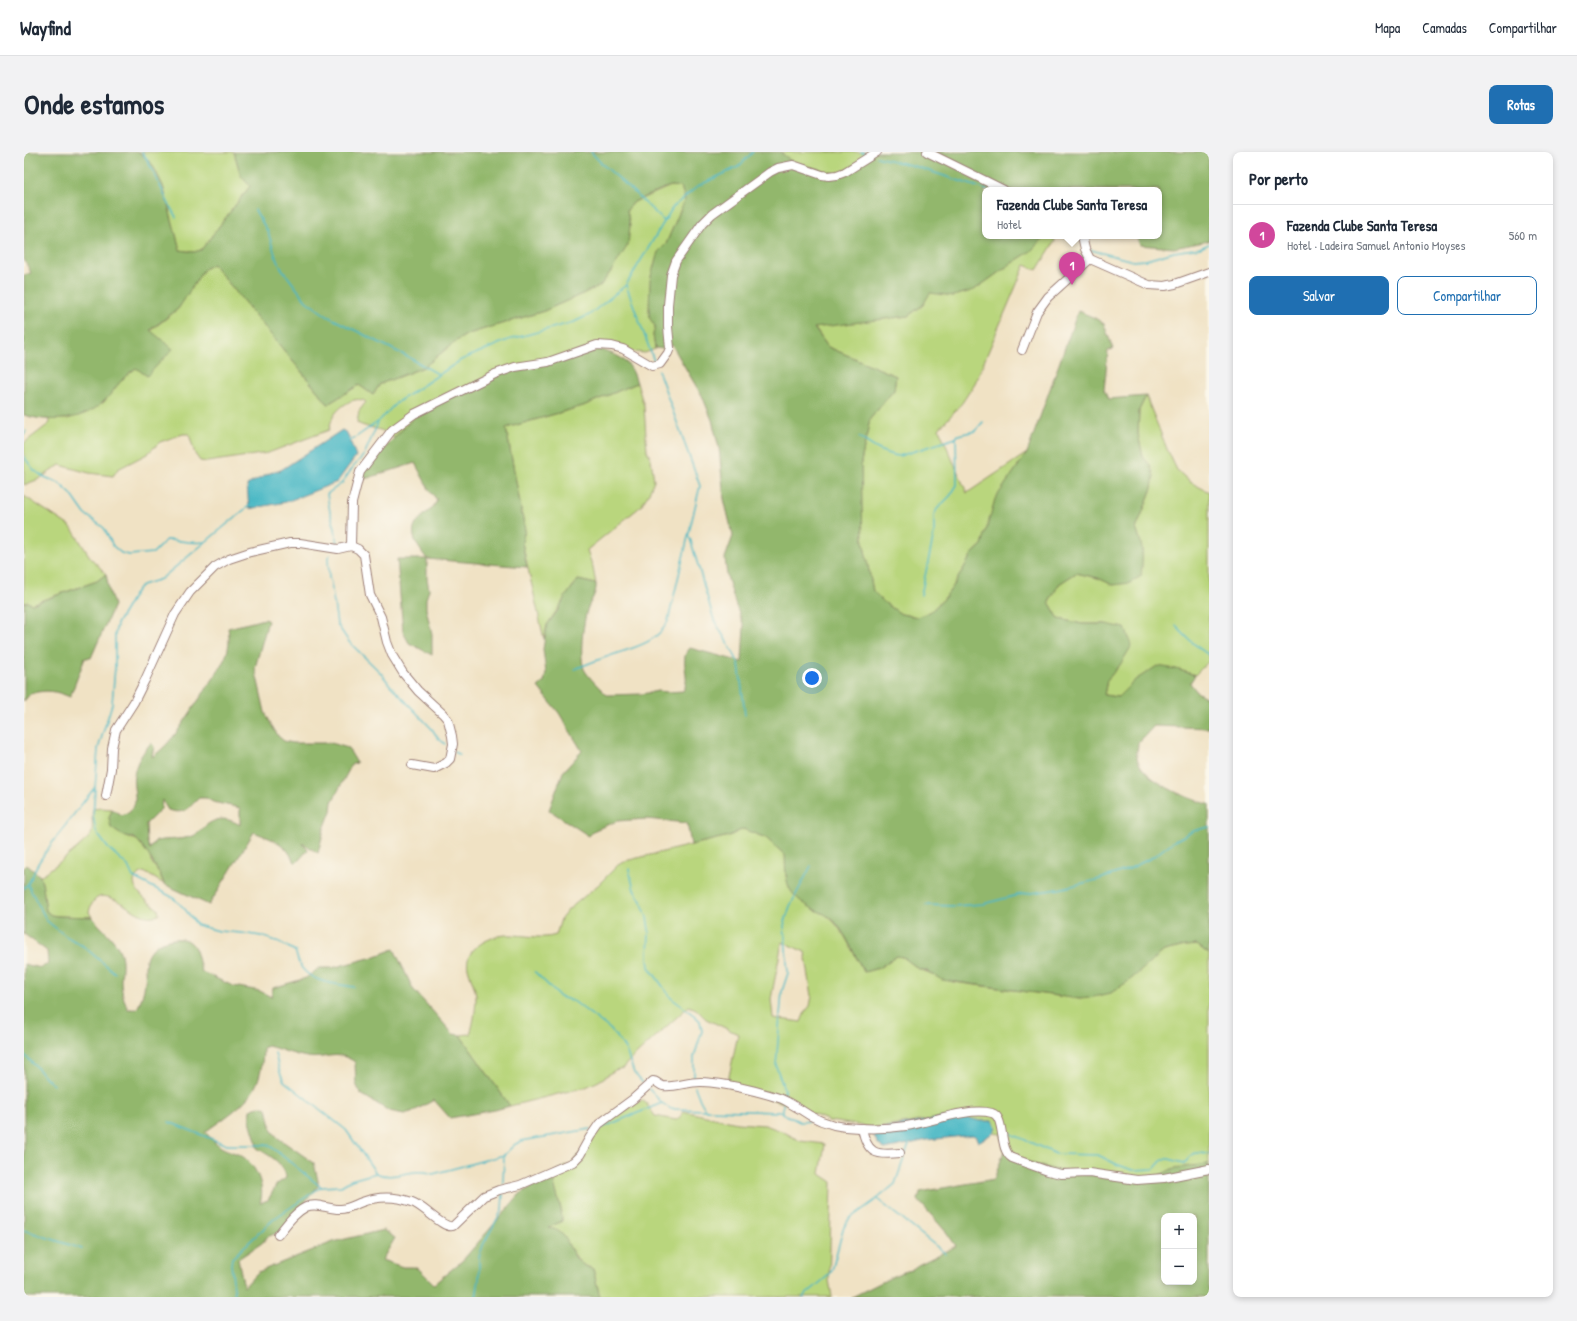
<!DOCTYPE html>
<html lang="pt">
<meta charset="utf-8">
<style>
body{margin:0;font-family:"Patrick Hand",sans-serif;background:#f2f2f3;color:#1f2937}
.controls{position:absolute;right:12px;bottom:12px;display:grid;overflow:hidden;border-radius:8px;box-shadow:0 2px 6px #0003}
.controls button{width:36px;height:36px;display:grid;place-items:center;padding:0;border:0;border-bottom:1px solid #e0e1e3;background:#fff;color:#1f2937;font:20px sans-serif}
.you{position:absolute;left:788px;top:526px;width:14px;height:14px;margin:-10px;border:3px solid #fff;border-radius:50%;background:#1a73e8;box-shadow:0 0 0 6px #1a73e833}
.badge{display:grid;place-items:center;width:26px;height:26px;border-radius:50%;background:#1f6fb2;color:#fff;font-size:13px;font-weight:700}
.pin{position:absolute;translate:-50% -33px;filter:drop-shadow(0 1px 2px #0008)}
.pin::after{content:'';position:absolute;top:21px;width:14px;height:12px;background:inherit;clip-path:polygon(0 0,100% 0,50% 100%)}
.popup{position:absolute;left:958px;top:35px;width:180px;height:52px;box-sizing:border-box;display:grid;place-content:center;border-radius:8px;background:#fff;filter:drop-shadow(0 1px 3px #0005);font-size:13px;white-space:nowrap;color:#747a83}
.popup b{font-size:15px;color:#1f2937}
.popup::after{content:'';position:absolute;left:50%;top:100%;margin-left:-8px;border:8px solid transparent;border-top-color:#fff}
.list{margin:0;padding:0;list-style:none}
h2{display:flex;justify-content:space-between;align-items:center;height:52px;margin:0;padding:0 16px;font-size:17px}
h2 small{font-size:13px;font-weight:400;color:#747a83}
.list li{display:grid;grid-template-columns:26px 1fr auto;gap:12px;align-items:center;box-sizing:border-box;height:60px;padding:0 16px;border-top:1px solid #e0e1e3}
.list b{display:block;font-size:15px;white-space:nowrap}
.list p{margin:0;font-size:13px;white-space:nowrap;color:#747a83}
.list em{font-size:13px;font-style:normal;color:#747a83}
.actions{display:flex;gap:8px;padding:12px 16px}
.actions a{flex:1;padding:9px 0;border:1px solid #1f6fb2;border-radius:8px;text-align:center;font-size:14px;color:#1f6fb2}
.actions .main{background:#1f6fb2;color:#fff}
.map{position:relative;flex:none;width:1185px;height:1145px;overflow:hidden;border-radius:8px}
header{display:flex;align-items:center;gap:24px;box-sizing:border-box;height:56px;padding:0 20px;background:#fff;border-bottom:1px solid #e0e1e3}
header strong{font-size:19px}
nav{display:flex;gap:22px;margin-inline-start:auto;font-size:14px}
.intro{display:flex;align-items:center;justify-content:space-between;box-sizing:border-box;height:96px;padding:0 24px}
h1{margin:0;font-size:28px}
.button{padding:10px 18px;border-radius:8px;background:#1f6fb2;color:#fff;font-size:14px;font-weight:700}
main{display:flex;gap:24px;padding:0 24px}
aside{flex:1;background:#fff;border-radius:8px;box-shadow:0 2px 6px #0003}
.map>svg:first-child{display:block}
.green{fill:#b9d67d;stroke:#827a54;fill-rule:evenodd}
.forest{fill:#92b76c;stroke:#6e6b4c;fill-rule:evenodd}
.water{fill:#4ab8c5;stroke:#4a6c78}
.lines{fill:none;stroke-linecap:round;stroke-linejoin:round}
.stream{stroke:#4ab8c5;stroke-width:1.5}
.minor-casing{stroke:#9d8078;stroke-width:10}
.minor{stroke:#fff;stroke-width:8}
</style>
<header>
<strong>Wayfind</strong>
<nav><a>Mapa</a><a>Camadas</a><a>Compartilhar</a></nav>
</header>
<div class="intro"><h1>Onde estamos</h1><a class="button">Rotas</a></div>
<main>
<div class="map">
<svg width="1185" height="1145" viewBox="0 0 1185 1145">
<rect width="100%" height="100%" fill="#fbf7ec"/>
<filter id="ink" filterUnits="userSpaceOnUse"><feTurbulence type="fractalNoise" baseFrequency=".025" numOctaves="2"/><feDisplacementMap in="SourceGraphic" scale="8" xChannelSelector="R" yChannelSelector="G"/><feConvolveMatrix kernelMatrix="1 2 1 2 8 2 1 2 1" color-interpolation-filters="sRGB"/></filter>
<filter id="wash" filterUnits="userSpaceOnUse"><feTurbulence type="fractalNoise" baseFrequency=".012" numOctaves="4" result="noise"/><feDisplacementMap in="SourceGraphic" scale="16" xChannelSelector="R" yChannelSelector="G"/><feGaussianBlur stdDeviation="0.9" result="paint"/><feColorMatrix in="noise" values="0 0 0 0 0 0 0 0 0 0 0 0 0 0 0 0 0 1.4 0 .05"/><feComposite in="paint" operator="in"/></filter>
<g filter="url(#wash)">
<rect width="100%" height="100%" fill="#f0e2c4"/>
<g class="green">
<path d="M115 0H210L217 24 226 34 177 98 170 100 156 98 139 34 128 12Z"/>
<path d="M756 0H847L816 23 779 13 771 12Z"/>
<path d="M647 34 657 35 661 47 642 92 634 100 627 138 625 158 631 174 629 183 631 197 621 201 612 200 580 192 391 264 370 286C356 274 347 278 333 271L335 259 342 250C332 242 314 255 309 265 307 269 306 274 305 278L244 301 183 310 176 309 171 302 165 282H159L136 290 123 302 94 317 89 324 65 321 36 313 15 327 0 333V291L26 271 23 266 44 267 79 251 99 226 112 216 123 223 126 179 154 157 180 117 189 112 304 252 335 233 349 243 356 232 400 215 432 189 444 182 520 159 576 134 588 118 606 74 603 58 610 50Z"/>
<path d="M1021 84H1029L1031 89 1013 118 1001 113 951 231 938 251 915 277 943 341 1003 301 981 333 958 393 948 402 930 433 920 447 906 460 894 465 877 462 861 451 849 439 839 389 837 343V310L846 267 870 238 872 224 804 195 790 175 884 164 899 153 906 140 930 144 950 138 988 111 1007 99Z"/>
<path d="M613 231 620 254 623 299 627 307 630 328 624 343 616 355 563 398 569 416 572 432 554 428 551 431 523 473 520 487 498 390 501 378 482 276 559 254Z"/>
<path d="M1122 244 1143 297 1153 318 1166 330 1185 340V509L1171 523 1152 517 1111 528 1094 545 1080 543 1083 528 1096 513 1082 472H1058L1035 467 1025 450 1035 432 1052 421 1074 426 1089 433 1116 387 1112 377 1128 336 1126 313 1119 305 1114 282 1115 258Z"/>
<path d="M0 344 47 375 66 405 82 422 73 429 7 452 4 450 0 451Z"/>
<path d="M77 656 88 657 85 666 100 684 113 688 125 702 127 709 135 721 140 732 120 720C95 729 124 750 134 757L135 763C131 764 126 765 122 764 105 761 74 724 65 760L68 765 33 764 27 763 22 759 19 735 16 724C24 720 65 688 67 682 70 675 67 665 69 657Z"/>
<path d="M719 677 742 686 762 703V725L811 771 820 783 840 820 855 816 872 804 879 805 895 817 929 830 1056 847 1140 799 1161 794 1173 793 1185 802V1012L1155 1016 1128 1027 1040 1020 1012 1013 980 1000 977 982 969 981 972 975 969 969H956L933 963 854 976 805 969 767 953 703 934 714 882 682 867 672 857 665 854 604 910 599 916 591 918 575 929 562 935 486 954 436 883 446 882C450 871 452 855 452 843 451 834 446 825 444 816 440 799 460 788 474 784 493 780 516 789 532 783L537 767 544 758 574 733 597 710 705 684ZM758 790 781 800 788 844 786 854 781 860 777 870 749 866 747 847Z"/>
<path d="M618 948 622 951 631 964 652 968 657 964 659 959 713 971 741 973 760 980 776 989 801 992 796 1022 808 1030 805 1128 808 1145H576L569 1117 557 1112 546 1096 523 1076 538 1069 537 1057 527 1022 547 1012 581 970Z"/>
</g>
<g class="forest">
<path d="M0 0H115L128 12 139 34 156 98 170 100 177 98 226 34 217 24 210 0H756L771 12 779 13 816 23 847 0H1185V89L1150 96 1116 93 1112 84H1135V38H961V84H1021L1007 99 988 111 950 138 930 144 906 141 899 153 884 164 790 176 804 195 872 224 870 238 846 267 837 310 839 389 849 439 861 451 877 462 894 465 906 460 920 447 930 433 948 402 958 393 971 347 1003 301 1054 159 1071 166 1080 172 1089 197 1084 199 1080 238 1084 247 1122 244 1115 258 1114 282 1119 305 1126 313 1130 324 1128 336 1112 377C1120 394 1119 406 1117 424L1106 431 1089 433 1074 426 1052 421 1035 432 1025 450 1035 467 1058 472H1082L1101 476 1108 493 1096 513 1083 528 1080 543 1094 545 1111 528 1133 514 1152 517 1171 523 1166 531 1173 540 1185 547V576L1130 574 1114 591C1114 595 1112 602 1113 606 1118 628 1165 648 1185 652V802L1173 793 1161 794 1140 799 1106 828 1087 841 1065 846 1056 847 918 828 903 819 895 817 879 805 872 804 855 816 840 820C831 804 824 786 812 771 807 765 799 761 791 758 762 742 762 734 761 703L742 686 719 677 705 684 667 693 663 671 622 667 593 669 571 678 565 684 525 658 539 620 558 599 535 561 514 535 520 530 522 521 519 497 523 473 534 458 541 445 554 428 572 432C573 442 566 449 563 458 559 472 555 503 560 517 564 525 577 537 583 543L618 542 634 539 644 540 659 539C666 529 659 516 661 504 662 502 664 498 666 496L718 510 720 474 712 454 703 424 701 406 709 384 700 347 695 296 688 268 679 246 648 193 641 197 631 196 629 183 631 174 626 167 625 158 626 128 629 117 634 100 642 92 661 47 657 35 647 34 638 37 610 50 603 58 606 74 604 93 588 118 576 134 520 159 444 182 432 189 400 215 356 232 349 243 335 233 304 252 189 112 180 117 154 157 126 178 149 197 123 224 112 216C107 220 102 223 98 228 91 235 86 245 78 251 59 269 24 271 0 263V123L7 121 0 107Z"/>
<path d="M569 195C594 204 605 204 613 231L559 254 482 276 501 378 498 390 503 415 403 407V426L405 438 402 447V457L408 482V503L385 491 379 480 373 407H403C392 392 381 379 399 364 404 359 410 356 413 348L406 339 391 311 344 326 333 327 342 313 358 299 391 264 454 229Z"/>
<path d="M82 422 85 438 90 453 67 506H61L46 545C32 539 22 537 6 542L0 549V451L4 450 8 452 73 429Z"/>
<path d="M241 467 244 469 231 516 241 560 248 574 254 584 260 589 269 591H307L324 596 333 611 328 612 308 650 307 659 300 677 294 701 278 691 284 698 272 711C267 706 266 700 260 695 253 688 239 684 230 680L185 753 140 732C139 725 119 693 113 688 110 685 105 685 101 684 96 683 92 679 87 676L85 666 88 657 98 663C120 655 107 639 110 623 112 610 119 600 127 591L130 594 128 605C150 590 163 564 178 543 186 531 195 520 201 506 205 497 206 487 204 476ZM175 646H182L189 650 216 656V673C206 667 196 664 184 672 177 677 176 682 166 685 155 688 143 687 131 689L126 697 123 690 122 672 137 657 138 648 144 658C162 663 163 657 175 646Z"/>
<path d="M3 713 16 724 19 735 22 759 27 763 33 764 68 765C77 777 92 787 97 802 99 810 98 818 97 826 97 837 99 847 104 857H113C117 849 120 840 121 831 122 825 121 820 121 815 121 798 136 788 151 787 174 785 172 803 178 820L209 834 236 839 247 845 249 836 282 826 295 816H308L349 805 370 797 389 837 429 882 436 883 486 954 471 958 426 966 410 948 390 959 380 962 365 959 337 942 332 932 331 910C312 897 303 908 283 905 270 903 256 897 244 894L239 896C239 911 236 931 226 943 214 958 196 969 181 980 186 985 191 991 197 995 205 1000 216 1001 223 1008 234 1018 241 1037 236 1051L244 1048 253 1032 262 1026C261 1011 244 1003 233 996 232 982 224 971 226 958L237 954 243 956 248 979 254 986 290 1011 294 1029V1034L281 1050 286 1057 255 1080 243 1085 238 1091 214 1107 220 1135 234 1120 309 1090 359 1078 371 1086 358 1108 379 1115H390L396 1118 410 1132 439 1108 496 1042 527 1022 537 1057 538 1069 524 1076C551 1078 539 1109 569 1117L576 1145H0V812L17 816 24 811 23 799 0 782V716Z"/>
<path d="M980 1000 1012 1013 1040 1020 1128 1027 1150 1016 1185 1012V1145H828L876 1121 887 1118 894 1113 932 1094 923 1081 894 1048 896 1040 970 1027ZM1140 1064H1170V1130H1140Z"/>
</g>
<g class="water">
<path d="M318 278 323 281 332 304 313 330 262 350 225 357 223 333 246 321 257 318Z"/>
<path d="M933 963 956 969H969L972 975 969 981 954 990 952 985 949 983 903 988 861 997C853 993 851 987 849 979Z"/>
</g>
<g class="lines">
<g class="stream">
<path d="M118 0C132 20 139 44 152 65"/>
<path d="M567 0 578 12 598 29 640 69"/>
<path d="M837 0 841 1"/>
<path d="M853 5 890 14 963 38"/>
<path d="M231 58 244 80 253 109 258 117 282 149 303 164 386 206 414 222"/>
<path d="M1067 98 1109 109 1122 108 1150 100 1176 96 1185 92"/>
<path d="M602 133 630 209"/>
<path d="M0 282 2 279"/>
<path d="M835 285C848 294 859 302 875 304L932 286 934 283 951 279 959 270"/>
<path d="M325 290 355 269 372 251 437 208 484 188 550 170 565 163 602 133 649 55 674 34 714 15 729 0"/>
<path d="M0 305 10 318 18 324 35 331 47 342 61 362 80 376 89 394 97 401 105 403 129 401 142 388C155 388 168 392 181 390"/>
<path d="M226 353 137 427 118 433 113 438 93 472 91 483V515L88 552 74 597 69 663 72 680 84 696 104 714 109 725 148 745 160 756 173 773 195 779 217 781 237 784 255 790 271 799C273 803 273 807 275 811 284 831 312 832 330 835"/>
<path d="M666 386 690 468 709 500 715 512 721 563"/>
<path d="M313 394 311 376 306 360 303 342 318 331 329 315 340 303 354 271"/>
<path d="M306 403 304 405 305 426 307 431 313 472 325 490 357 521 366 533 408 577 414 586 421 592"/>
<path d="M897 443 910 382V363L913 357 926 344 933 333 932 286"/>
<path d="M1152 474C1162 485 1172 495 1185 503"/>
<path d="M551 517C563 512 576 507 588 503 611 495 633 491 644 469L676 334 634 218"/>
<path d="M430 600 436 603"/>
<path d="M605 717 610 738 617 749 623 765 625 778 624 806 625 815 647 846 671 864 676 869 678 879 670 905V926"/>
<path d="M4 733 23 769 43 785 59 794 91 821"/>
<path d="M0 736C8 730 10 718 15 710 32 684 52 660 71 635"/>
<path d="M902 753 929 754 959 752 994 743 1035 737 1076 727 1105 717 1129 705 1150 689 1169 679 1185 675"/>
<path d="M511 820 536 845 546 848 552 851 586 877 593 885 602 898 610 921 619 931"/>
<path d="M251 901 255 918 260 929 322 978 352 1021C371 1030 387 1014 409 1022L480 1003 490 993 497 989 566 977"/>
<path d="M0 902 29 933"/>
<path d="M671 935 676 948 681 957"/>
<path d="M625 937 638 951 647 957 756 960 776 970 788 969"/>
<path d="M760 943V937L752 914 758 839 764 821 760 773 766 754 787 714"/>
<path d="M759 961V952"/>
<path d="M145 970 203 993H245L297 1035"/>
<path d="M577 976 638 951"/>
<path d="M981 979 1032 1002 1074 1003 1092 1012 1108 1018 1130 1017 1139 1007H1145L1160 1011C1164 1009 1164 1006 1168 1003 1172 999 1179 1002 1185 1002"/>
<path d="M479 1032 480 1003"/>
<path d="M853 1047 922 1102"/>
<path d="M0 1078 58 1097"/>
<path d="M211 1145 207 1112 208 1106 251 1066 297 1035 317 1034 327 1028 352 1021"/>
<path d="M452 1145 455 1128V1105L459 1093 478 1058 479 1042"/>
<path d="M779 1145 806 1122 809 1115 819 1077 825 1067 853 1047 871 1032 885 992"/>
</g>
</g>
</g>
<g filter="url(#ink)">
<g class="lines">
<defs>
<g id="minor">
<path d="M903 0 980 38"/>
<path d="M1058 84 1061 97 1066 107 1125 133 1141 134 1151 132 1185 120"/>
<path d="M998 198 1013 160 1024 145 1066 107"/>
<path d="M327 394 328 351 336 320 368 278 390 262 471 222 491 215 524 210 573 193 588 194 599 197 628 214 636 212 644 201 646 196 644 175V153L647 123 652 109 678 72 688 62 746 20 754 16 769 13 798 23 805 24 813 23 821 20 853 0"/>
<path d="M82 644 87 617 88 596 92 578 110 550 121 528 151 462 166 440 191 415 205 407 226 400 266 391H276L314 397 327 394 334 397 340 403 346 443 357 465 363 490 368 503 379 521 394 539 419 562 424 568 428 584 429 592 426 607 422 611 410 617 388 613"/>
<path d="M838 976C843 1001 851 1004 876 1001"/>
<path d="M254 1083C262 1073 270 1061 282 1055 292 1050 304 1057 315 1057 322 1058 330 1053 338 1050 354 1044 371 1044 388 1050 400 1054 419 1077 429 1074L460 1044 475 1038 496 1033 549 1010 556 1003 566 985 575 972 609 947 629 929C633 929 635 933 639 934 650 936 666 929 678 930 701 931 734 939 755 946 762 948 768 953 774 956 788 966 804 973 821 975 841 977 862 977 882 974 907 970 944 955 968 961 982 965 974 997 988 1006L1024 1019 1037 1022 1065 1021 1113 1028 1140 1026 1185 1017"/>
</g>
</defs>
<use href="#minor" class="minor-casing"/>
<use href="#minor" class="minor"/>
</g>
</g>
</svg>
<div class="controls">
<button>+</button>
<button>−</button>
</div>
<div class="you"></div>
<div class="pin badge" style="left:1048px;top:133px;background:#d1479c">1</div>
<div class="popup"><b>Fazenda Clube Santa Teresa</b>Hotel</div>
</div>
<aside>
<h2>Por perto<small></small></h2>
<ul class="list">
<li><span class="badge" style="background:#d1479c">1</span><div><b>Fazenda Clube Santa Teresa</b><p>Hotel · Ladeira Samuel Antonio Moyses</p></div><em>560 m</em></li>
</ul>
<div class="actions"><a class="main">Salvar</a><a>Compartilhar</a></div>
</aside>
</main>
